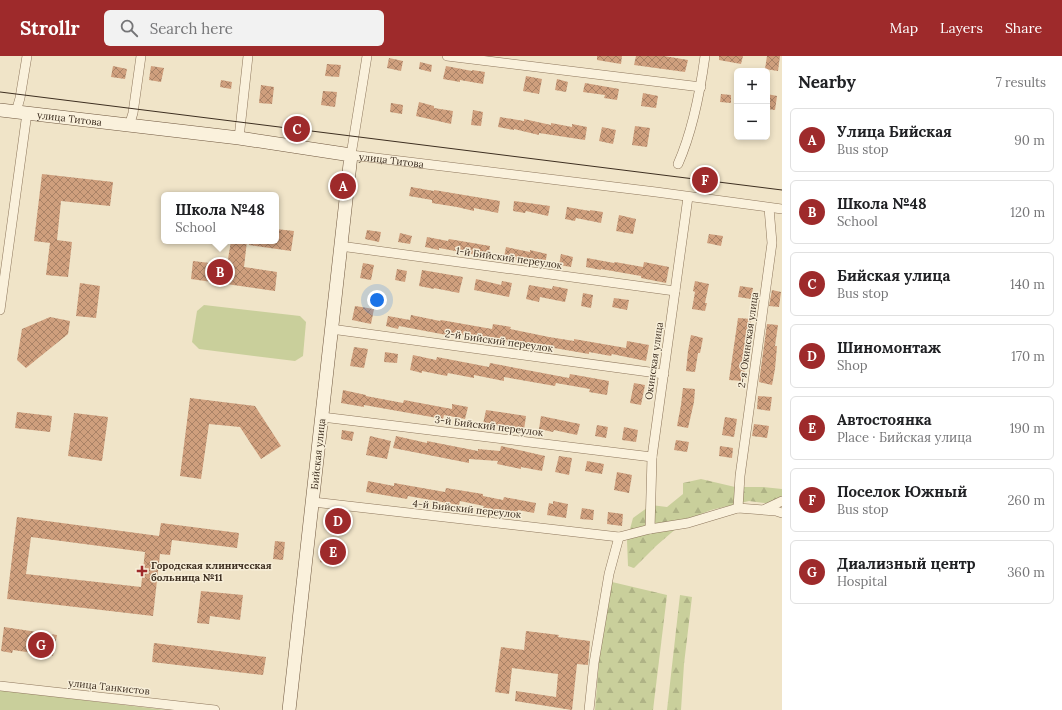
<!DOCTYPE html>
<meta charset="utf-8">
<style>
body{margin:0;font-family:Lora,serif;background:#f2f2f2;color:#202124}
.controls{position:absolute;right:12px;top:12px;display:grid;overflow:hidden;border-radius:6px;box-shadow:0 2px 6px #0003}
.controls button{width:36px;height:36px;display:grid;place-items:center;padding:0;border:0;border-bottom:1px solid #e0e0e0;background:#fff;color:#202124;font:20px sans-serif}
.you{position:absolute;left:377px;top:244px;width:14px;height:14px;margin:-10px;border:3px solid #fff;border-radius:50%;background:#1a73e8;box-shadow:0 0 0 6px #1a73e833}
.badge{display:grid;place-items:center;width:26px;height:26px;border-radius:50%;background:#9e2a2b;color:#fff;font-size:13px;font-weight:700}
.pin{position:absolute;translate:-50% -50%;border:2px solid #fff;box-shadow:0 1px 4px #0006}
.popup{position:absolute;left:161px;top:136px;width:118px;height:52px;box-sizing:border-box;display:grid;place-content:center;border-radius:6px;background:#fff;filter:drop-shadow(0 1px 3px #0005);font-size:13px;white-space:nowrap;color:#757577}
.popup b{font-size:15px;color:#202124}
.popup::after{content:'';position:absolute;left:50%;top:100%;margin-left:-8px;border:8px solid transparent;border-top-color:#fff}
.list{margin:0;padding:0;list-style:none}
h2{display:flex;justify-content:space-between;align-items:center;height:52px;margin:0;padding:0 16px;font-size:17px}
h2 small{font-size:13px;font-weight:400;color:#757577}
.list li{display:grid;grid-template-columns:26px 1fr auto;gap:12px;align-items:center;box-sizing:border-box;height:64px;margin:0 8px 8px;padding:0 8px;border:1px solid #e0e0e0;border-radius:6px}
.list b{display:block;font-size:15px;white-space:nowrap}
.list p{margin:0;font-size:13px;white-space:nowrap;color:#757577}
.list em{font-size:13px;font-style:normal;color:#757577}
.icon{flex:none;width:22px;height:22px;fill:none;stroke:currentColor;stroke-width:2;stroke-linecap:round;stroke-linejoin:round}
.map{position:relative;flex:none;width:782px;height:654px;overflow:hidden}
header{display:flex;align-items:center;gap:24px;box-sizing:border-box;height:56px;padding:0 20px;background:#9e2a2b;color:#fff}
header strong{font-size:19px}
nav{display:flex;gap:22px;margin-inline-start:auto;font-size:14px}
.search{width:280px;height:36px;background:#f2f2f2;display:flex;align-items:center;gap:10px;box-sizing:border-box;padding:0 14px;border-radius:6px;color:#757577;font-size:15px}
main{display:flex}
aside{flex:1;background:#fff}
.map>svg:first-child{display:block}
.forest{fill:url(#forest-firs)}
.park{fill:#c9cf9b}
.building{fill:url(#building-cross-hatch);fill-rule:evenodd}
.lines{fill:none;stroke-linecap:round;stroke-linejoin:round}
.street-casing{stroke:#8d765c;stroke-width:10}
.secondary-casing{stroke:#6f573f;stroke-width:14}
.street{stroke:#faf1dc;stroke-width:9}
.secondary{stroke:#faf1dc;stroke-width:13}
.tram{stroke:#3d2e20;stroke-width:1}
.poi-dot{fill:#9e2a2b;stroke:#f7eed8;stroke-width:1.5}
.labels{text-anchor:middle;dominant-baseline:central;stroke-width:3;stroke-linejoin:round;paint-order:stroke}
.street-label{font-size:10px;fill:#3d2e20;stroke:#f7eed8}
.poi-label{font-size:10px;font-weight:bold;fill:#3d2e20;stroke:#f7eed8;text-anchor:start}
</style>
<header>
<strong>Strollr</strong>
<div class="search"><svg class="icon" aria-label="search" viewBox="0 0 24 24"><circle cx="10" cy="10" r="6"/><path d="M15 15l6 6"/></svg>Search here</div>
<nav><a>Map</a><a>Layers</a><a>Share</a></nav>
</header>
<main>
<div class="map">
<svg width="782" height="654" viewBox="0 0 782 654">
<defs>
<pattern id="forest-firs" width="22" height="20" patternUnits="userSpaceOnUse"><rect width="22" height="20" fill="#c9cf9b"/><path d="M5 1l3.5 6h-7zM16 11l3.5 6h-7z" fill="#aeb285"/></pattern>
<pattern id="building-cross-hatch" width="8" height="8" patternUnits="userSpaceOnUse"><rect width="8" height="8" fill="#cf9f7d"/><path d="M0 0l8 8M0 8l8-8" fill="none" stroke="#a98266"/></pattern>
</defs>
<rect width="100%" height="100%" fill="#f0e4c8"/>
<g class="forest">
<path d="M701 423 735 431H763L782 433V448L765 447 749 445 711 454 686 464 656 490 634 512 628 510 627 484 633 462 651 449 667 451 683 438V427Z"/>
<path d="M612 526 667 539 653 654H595L600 594Z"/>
<path d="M680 539 692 541 684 608 681 654H667Z"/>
</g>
<g class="park">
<path d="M204 249 300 260 306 266 303 300 295 305 199 293 192 286 197 255Z"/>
<path d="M0 634 166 654H0Z"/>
</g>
<g class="building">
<path d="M597 0H622L621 8 597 4Z"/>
<path d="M636 0H664L688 4 685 16 634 9Z"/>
<path d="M719 0H743L741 8 719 4Z"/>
<path d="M767 0H780L778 15 765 13Z"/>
<path d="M389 2 403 5 401 15 387 12Z"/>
<path d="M420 6 432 9 431 16 419 13Z"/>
<path d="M327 8 341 9 339 21 325 20Z"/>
<path d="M113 10 127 13 125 23 111 21Z"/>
<path d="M151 10 164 12 161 26 149 24Z"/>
<path d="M446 10 472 15V14L485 16 483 28 460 24V26L443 23Z"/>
<path d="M526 20 542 23 539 38 523 35Z"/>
<path d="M557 23 568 26 566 36 555 34Z"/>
<path d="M221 24 232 26 231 33 220 31Z"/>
<path d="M585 27 619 33 617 44 604 42 605 39 583 36Z"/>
<path d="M261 29 274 31 272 48 259 47Z"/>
<path d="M323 35 337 36 335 51 321 49Z"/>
<path d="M643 37 658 40 656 52 641 50Z"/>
<path d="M721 38 731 39V47L720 46Z"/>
<path d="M767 38 777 40 775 54 767 53Z"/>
<path d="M419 46 434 50V52L453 55 451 68 416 60Z"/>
<path d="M391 47 403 49 402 58 390 56Z"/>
<path d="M473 54 483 56 481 70 471 69Z"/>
<path d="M500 61 524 65V63L551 69V67L572 71V68L587 71 585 84 539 77V79L514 73V74L498 71Z"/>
<path d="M635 70 650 72 647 91 632 89Z"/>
<path d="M602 71 616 74 613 88 599 85Z"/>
<path d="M42 118 113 126 110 150 61 145 57 184 72 186 68 221 46 219 50 187 34 185Z"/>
<path d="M411 131 434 135V134L500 145 498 157 474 152V155L457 151 432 147V144L409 140Z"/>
<path d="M514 145 550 150 548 160 526 155 525 157 513 155Z"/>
<path d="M567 151 590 155V154L603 156 601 167 576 162 575 165 565 163Z"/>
<path d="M619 159 636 163 633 178 616 175Z"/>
<path d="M276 173 294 175 291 195 249 189V185H276Z"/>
<path d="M367 174 381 176 379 186 365 183Z"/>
<path d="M400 177 412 180 410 188 398 186Z"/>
<path d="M709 178 723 180 721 190 707 187Z"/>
<path d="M427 181 448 185 449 183 490 190 488 201 439 192V194L425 191Z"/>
<path d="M231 185H247L244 211 277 216 275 235 191 223 193 205 227 209Z"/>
<path d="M506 191 530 196V194L547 198 545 208 504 201Z"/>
<path d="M561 198 573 201 571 211 559 209Z"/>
<path d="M587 202 614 207 615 206 643 211 644 206 669 211 666 227 641 222V220L601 213V214L586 211Z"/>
<path d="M363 207 374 209 371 224 360 222Z"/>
<path d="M397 213 407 215 405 226 395 224Z"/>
<path d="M422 214 463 221 459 237 434 232V233L419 230Z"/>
<path d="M476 223 501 229 502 225 512 227 509 241 474 234Z"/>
<path d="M695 225 709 228 705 247H707L705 255 692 253 695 236 693 235Z"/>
<path d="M80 227 100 230 96 262 76 260Z"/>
<path d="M529 229 552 233 553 230 568 233 565 246 540 241 539 246 526 243Z"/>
<path d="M740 230 753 232 751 243 738 241Z"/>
<path d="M772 234 781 236 779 251 769 250Z"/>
<path d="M583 237 593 239 591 252 581 250Z"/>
<path d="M614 242 629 244 627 254 612 251Z"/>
<path d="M355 250 374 253 371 268 352 264Z"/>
<path d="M411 259 440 265 441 264 492 273 493 268 511 271 510 273 549 281 574 285V283L626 292 627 285 649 289 646 305 612 298 611 300 589 296V298L537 289V291L508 285V286L453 277 452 280 399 270 398 273 386 270 388 260 410 264Z"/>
<path d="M50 261 70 265 68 278 26 312 17 304 22 273Z"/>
<path d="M738 262 751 263 749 281 747 280 743 312H745L743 325 729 324Z"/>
<path d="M767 268 778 269 775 290H777L775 313 772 329 759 326Z"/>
<path d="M691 279 703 282 700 297H698L695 316 686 315 688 295Z"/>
<path d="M354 291 368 293 364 312 350 310Z"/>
<path d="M385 296 398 298 397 307 384 306Z"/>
<path d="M413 299 436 304 437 301 489 311 490 307 569 322 570 318 609 325 607 339 589 336 590 333 556 327 555 330 504 321V325L474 319V322L448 317 447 320 422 315V317L410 314Z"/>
<path d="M634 327 645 329 641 349 630 347Z"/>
<path d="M683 332 695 333 694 346 688 372 677 370 681 349Z"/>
<path d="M343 334 366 339V340L403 347 404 344 452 353V348L468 351 465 363 444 359 443 363 364 349V351L341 347Z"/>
<path d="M758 340 772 341 770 355 757 353Z"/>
<path d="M190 342 255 350 281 390 261 403 240 371 209 368 201 423 180 420Z"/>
<path d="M486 354 526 360 524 374 483 368Z"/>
<path d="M17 356 52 360 50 376 15 372Z"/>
<path d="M74 357 108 361 102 405 68 400Z"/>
<path d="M541 360 580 368 577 379 554 374 553 376 539 373Z"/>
<path d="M725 361 737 363 734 381 722 379Z"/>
<path d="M754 368 769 370 767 382 752 380Z"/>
<path d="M597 369 608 371 606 382 595 380Z"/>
<path d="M624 371 638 374 636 386 622 384Z"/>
<path d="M342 374 354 376 352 385 341 383Z"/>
<path d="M370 380 391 385 387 403 366 399Z"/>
<path d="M396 380 427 387V385L478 395V393L500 395 501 390 545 400 542 415 521 411V413L497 408 498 405 469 403V407L393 392Z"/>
<path d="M676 384 689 386 687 396 674 394Z"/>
<path d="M720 390 733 392 732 402 719 400Z"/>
<path d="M559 400 572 402 569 419 555 416Z"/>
<path d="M587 405 604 408 602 418 585 415Z"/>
<path d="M617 416 632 419 629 437 614 434Z"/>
<path d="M368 425 394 430V427L445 436 446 432 483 438V440L503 444 504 441 536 447 534 457 518 454 517 458 483 452 484 450 460 445 459 449 408 440 407 443 366 436Z"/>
<path d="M553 445 568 448 566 462 547 459 549 447 553 448Z"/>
<path d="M582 452 594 454 593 464 580 463Z"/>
<path d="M608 456 623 458 622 470 607 468Z"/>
<path d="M17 461 159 480 161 467 239 477 237 492 172 484 170 499 160 498 153 560 7 543ZM31 481 145 496 141 531 26 518Z"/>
<path d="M275 485 285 486 283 504 273 503Z"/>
<path d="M323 491 331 493 328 508 320 506Z"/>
<path d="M201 535 243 539 240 564 210 560 209 568 197 567Z"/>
<path d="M4 571 57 579 53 600 13 594 12 597 1 595Z"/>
<path d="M526 575 559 579 558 581 590 585 588 609 577 608 572 654 515 645 516 635 556 641 558 618 512 612 509 638 495 636 501 591 524 594Z"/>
<path d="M154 587 266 601 263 619 152 606Z"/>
</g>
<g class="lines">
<defs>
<g id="street">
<path id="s1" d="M367 0 351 99 656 136 782 153"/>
<path d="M447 0 701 31"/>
<path d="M16 56 20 42 27 0"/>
<path d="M129 70 133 57 141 0"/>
<path d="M239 82 248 0"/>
<path d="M678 108C693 74 700 37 705 0"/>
<path d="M340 190 675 235"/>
<path d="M0 254 27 57"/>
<path d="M331 273 664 318"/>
<path d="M322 361 652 401"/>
<path d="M313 446 619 481 650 473 688 467 738 452 776 455 782 457"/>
<path d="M738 452 740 420 772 187 769 152"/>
<path d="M765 453 782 445"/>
<path d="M650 473 652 401 688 141"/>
<path d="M0 630 215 654"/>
<path d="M589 654 594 607 609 518 619 481"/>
</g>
<g id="secondary">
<path id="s2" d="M0 54 239 82 351 99 289 654"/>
</g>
</defs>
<use href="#street" class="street-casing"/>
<use href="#secondary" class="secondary-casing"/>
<use href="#street" class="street"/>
<use href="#secondary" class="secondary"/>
<path class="tram" d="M0 36 782 134"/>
</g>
<path class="poi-dot" d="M140 509h4v4h4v4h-4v4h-4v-4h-4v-4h4z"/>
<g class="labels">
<g class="street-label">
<text stroke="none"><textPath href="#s2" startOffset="70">улица Титова</textPath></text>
<text stroke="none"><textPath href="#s1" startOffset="141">улица Титова</textPath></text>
<text transform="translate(509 202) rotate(8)">1-й Бийский переулок</text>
<text transform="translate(748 284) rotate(-82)">2-я Окинская улица</text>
<text transform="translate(499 285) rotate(8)">2-й Бийский переулок</text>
<text transform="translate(654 305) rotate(-82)">Окинская улица</text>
<text transform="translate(489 370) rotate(7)">3-й Бийский переулок</text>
<text transform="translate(318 398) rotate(-84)">Бийская улица</text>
<text transform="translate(467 453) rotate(6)">4-й Бийский переулок</text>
<text transform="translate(109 631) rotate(6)">улица Танкистов</text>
</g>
<g class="poi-label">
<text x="151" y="509">Городская клиническая<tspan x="151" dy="12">больница №11</tspan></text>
</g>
</g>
</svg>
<div class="controls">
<button>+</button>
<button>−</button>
</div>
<div class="you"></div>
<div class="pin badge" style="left:343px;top:130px">A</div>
<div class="pin badge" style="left:220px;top:216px">B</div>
<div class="popup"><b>Школа №48</b>School</div>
<div class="pin badge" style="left:297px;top:73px">C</div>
<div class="pin badge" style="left:338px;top:465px">D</div>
<div class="pin badge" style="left:333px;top:496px">E</div>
<div class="pin badge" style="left:705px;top:124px">F</div>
<div class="pin badge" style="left:41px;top:589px">G</div>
</div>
<aside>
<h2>Nearby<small>7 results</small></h2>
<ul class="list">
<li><span class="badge">A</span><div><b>Улица Бийская</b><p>Bus stop</p></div><em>90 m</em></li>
<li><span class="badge">B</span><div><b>Школа №48</b><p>School</p></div><em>120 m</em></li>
<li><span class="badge">C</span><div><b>Бийская улица</b><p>Bus stop</p></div><em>140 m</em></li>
<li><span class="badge">D</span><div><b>Шиномонтаж</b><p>Shop</p></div><em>170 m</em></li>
<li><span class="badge">E</span><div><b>Автостоянка</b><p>Place · Бийская улица</p></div><em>190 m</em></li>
<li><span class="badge">F</span><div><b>Поселок Южный</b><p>Bus stop</p></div><em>260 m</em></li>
<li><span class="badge">G</span><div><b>Диализный центр</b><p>Hospital</p></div><em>360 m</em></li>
</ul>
</aside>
</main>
